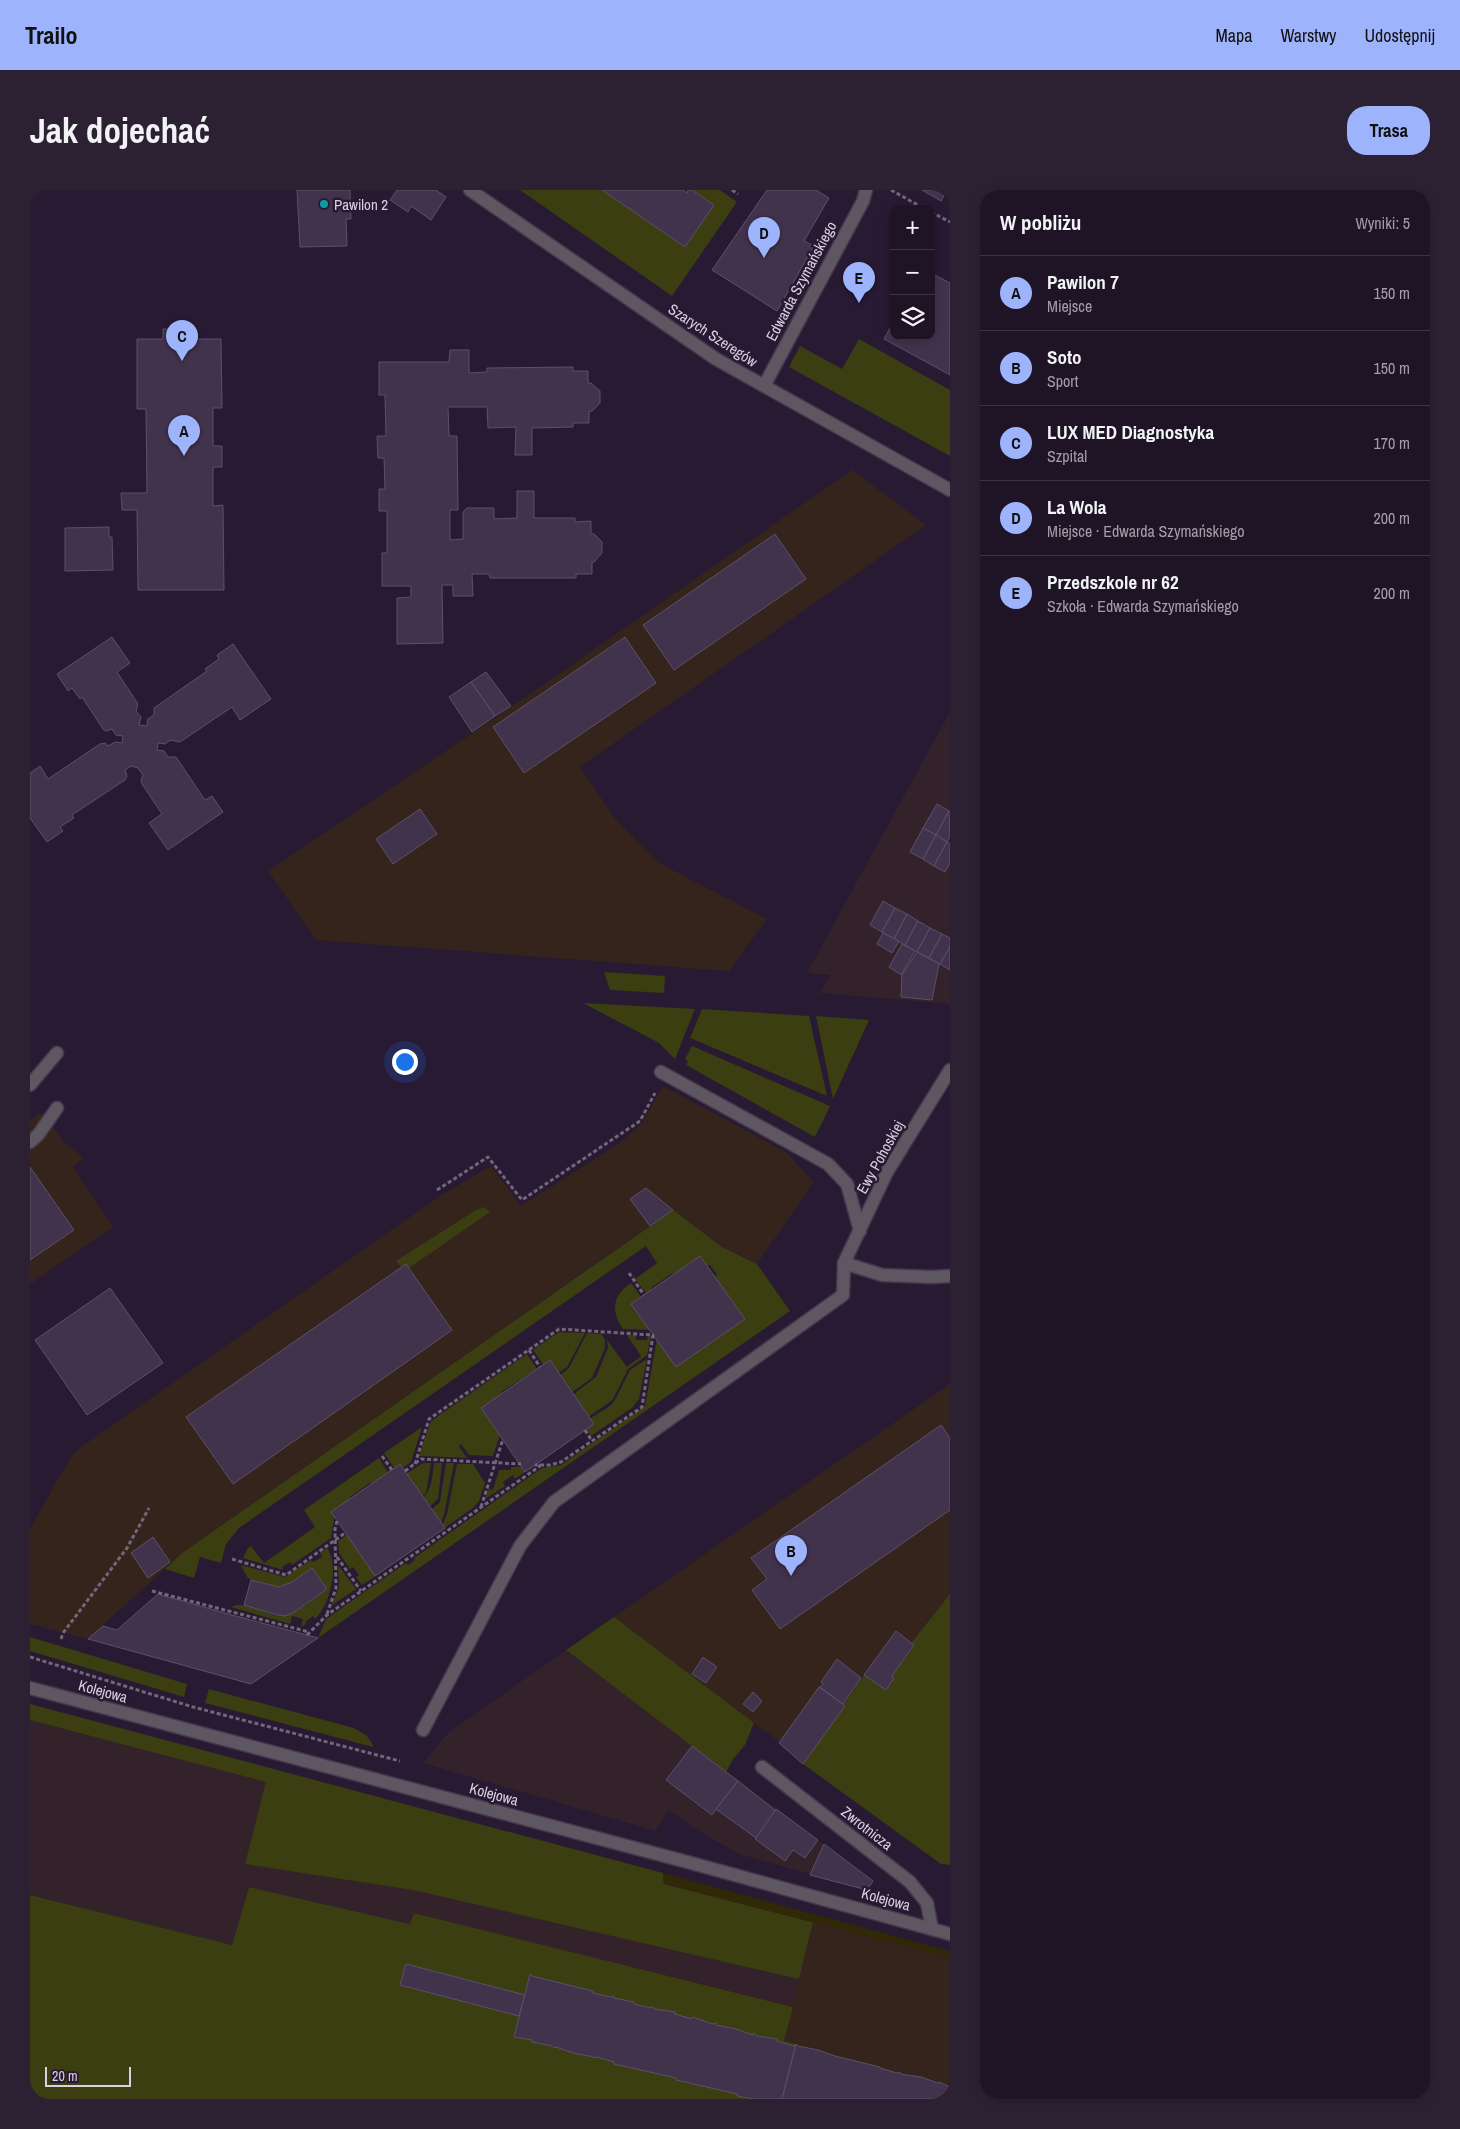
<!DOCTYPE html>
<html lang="pl">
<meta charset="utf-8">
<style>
body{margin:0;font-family:"Archivo Narrow",sans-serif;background:#2b2132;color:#f1f3f6}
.controls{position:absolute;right:15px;top:15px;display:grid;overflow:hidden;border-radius:10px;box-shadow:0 2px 12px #0003}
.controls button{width:45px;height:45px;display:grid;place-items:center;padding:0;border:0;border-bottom:1px solid #3c3343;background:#1e1426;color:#f1f3f6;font:25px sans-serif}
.scale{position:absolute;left:15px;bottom:12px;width:86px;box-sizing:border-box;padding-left:5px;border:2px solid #d9d0e0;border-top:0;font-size:14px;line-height:18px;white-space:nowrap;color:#d9d0e0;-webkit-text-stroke:4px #281a32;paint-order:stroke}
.you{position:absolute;left:374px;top:871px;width:18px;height:18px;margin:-12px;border:4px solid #fff;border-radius:50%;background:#1a73e8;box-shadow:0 0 0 8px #1a73e833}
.badge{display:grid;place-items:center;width:32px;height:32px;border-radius:50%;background:#9db4fd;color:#111;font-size:16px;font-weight:700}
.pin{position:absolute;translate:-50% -41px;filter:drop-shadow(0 1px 2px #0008)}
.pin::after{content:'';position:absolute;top:26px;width:18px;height:15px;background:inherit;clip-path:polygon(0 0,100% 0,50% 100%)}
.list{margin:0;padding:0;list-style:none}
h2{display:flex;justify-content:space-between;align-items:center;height:65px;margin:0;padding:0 20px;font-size:21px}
h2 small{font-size:16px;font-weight:400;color:#a19ea7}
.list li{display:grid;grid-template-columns:32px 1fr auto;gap:15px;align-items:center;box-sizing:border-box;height:75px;padding:0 20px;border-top:1px solid #3c3343}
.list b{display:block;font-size:19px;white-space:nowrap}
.list p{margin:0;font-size:16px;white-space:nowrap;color:#a19ea7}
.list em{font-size:16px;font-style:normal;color:#a19ea7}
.icon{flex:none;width:28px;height:28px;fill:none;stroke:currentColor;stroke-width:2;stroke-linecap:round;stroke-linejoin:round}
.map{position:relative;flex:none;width:920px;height:1909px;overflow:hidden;border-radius:20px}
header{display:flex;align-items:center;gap:30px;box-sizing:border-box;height:70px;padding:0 25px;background:#9db4fd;color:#111}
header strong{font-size:24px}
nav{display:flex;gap:28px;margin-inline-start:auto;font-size:18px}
.intro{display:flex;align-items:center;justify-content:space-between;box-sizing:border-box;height:120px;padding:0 30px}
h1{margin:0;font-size:35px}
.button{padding:12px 22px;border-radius:20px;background:#9db4fd;color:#111;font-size:18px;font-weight:700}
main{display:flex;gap:30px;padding:0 30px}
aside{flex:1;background:#1e1426;border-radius:20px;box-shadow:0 2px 12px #0003}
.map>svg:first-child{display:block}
.commercial{fill:#35241b}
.industrial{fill:#34222a}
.green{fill:#3a3e10}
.sand{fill:#302806}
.building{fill:#42334d;stroke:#5e4f6a}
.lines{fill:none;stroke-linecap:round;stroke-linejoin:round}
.lane-casing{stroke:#44374e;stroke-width:15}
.street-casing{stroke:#44374e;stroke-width:15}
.path{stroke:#72667b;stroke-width:3;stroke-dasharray:4 2.5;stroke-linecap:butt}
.lane{stroke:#5e5661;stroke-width:12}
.street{stroke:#5e5661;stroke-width:12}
.culture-dot{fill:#0f9aa8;stroke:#281a32;stroke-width:2}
.labels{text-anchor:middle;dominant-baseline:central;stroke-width:5;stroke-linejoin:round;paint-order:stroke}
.poi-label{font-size:15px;fill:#d9d0e0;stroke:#281a32;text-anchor:start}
.street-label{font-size:15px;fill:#d9d0e0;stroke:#281a32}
</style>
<header>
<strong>Trailo</strong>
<nav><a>Mapa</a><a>Warstwy</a><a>Udostępnij</a></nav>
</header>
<div class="intro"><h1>Jak dojechać</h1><a class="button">Trasa</a></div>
<main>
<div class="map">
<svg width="920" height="1909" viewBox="0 0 920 1909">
<rect width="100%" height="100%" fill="#281a32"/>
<g class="commercial">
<path d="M822 280 896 335 550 577 587 631 631 674 737 729 699 781 286 750 238 681 484 515Z"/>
<path d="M633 896 756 962 784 992 727 1074 692 1057 642 1020 152 1363 58 1449 0 1434V1338L44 1262 410 1006 461 976 491 1016 591 952 613 932Z"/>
<path d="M8 923 14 925 33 951 54 968 43 977 83 1037 0 1094V931Z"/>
<path d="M920 1194V1404L881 1452 884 1455 862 1486 864 1488 856 1500 834 1485 773 1574 749 1551 697 1514 584 1427Z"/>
<path d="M783 1732 920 1768V1909H752L766 1854 754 1852Z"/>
</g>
<g class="industrial">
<path d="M920 522V814L790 803 800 785 777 783Z"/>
<path d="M536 1460 843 1691 837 1700 709 1664 669 1641 638 1620 626 1641 393 1573 418 1543Z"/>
<path d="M0 1530 783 1732 763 1817 384 1723 381 1734 219 1697 202 1755 0 1705Z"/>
</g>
<g class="green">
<path d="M490 0H572L683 15 662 0H690L707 12 642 106Z"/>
<path d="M829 149 920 200V266L759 177 770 156 812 179Z"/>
<path d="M574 782 635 786 634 803 580 800Z"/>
<path d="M553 813 665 819 645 869 629 853Z"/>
<path d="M672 819 779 826 797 906 660 848Z"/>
<path d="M786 826 839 830 803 909Z"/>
<path d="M662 856 800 916 785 947 656 875 658 871 655 869Z"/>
<path d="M454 1017 460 1022 379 1078 376 1074 371 1077 366 1071 446 1020Z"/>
<path d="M643 1020 692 1057 727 1074 760 1121 288 1448 296 1429 376 1373 378 1375 385 1370 384 1368 512 1278 531 1275 615 1216 627 1148 688 1091 685 1087 687 1085 680 1075 641 1084 621 1098 619 1107 605 1089 627 1073 616 1056 209 1338 196 1354 191 1373 170 1367 164 1388 135 1379 152 1363Z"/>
<path d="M601 1093 624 1125 620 1140 593 1139C580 1120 583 1105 601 1093Z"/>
<path d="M529 1142 555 1143 537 1177 522 1187 503 1160Z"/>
<path d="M557 1143 571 1144 575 1150V1158L562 1188 535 1207 523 1191 539 1178Z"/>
<path d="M597 1145H606V1150H617L618 1146H621L617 1165 598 1179 583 1209 577 1214 552 1231 536 1210 566 1187 578 1158 577 1150 597 1177 611 1166Z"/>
<path d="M497 1164 507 1179 471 1202 470 1245 463 1266 439 1265 431 1254 429 1256 437 1268 389 1266 401 1231Z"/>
<path d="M617 1169 609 1209 603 1217 561 1246 553 1233 580 1216 585 1210 600 1180Z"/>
<path d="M392 1237 381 1272 367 1282 354 1263Z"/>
<path d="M349 1268 359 1284 342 1294 341 1292 320 1307 321 1308 304 1329 301 1348 262 1375 260 1372 252 1377 253 1380 213 1368 218 1358 221 1356 234 1373 285 1337 274 1320Z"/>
<path d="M393 1273H401L396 1303 387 1310 371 1287Z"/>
<path d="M404 1273H412L408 1309 394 1321 388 1312C402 1303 402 1289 404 1273Z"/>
<path d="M416 1273H424L414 1325 411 1333 412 1336 417 1324 427 1274H443L455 1293 449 1311 443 1318 360 1376 357 1371 396 1324 410 1312Z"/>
<path d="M481 1277H502L485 1289 483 1285 473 1292 475 1296 455 1309 459 1299 463 1300 469 1280H481Z"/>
<path d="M317 1345 333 1348 355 1380 332 1395 326 1387 329 1385 323 1377 320 1379 309 1363 308 1351Z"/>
<path d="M297 1358C310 1376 300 1415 285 1429L283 1426 275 1432 276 1434 271 1437 273 1429 262 1426 260 1434 201 1417C219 1409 237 1428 254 1426 266 1424 287 1406 297 1399L282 1378 262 1392 249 1397 221 1390 217 1387 211 1375 255 1387 281 1370 283 1372 292 1367 290 1363Z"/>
<path d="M308 1375 326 1399 301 1416 309 1397Z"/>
<path d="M920 1404V1675L911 1674 773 1574 834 1485 856 1500 864 1488 862 1486 884 1456 881 1453Z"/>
<path d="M584 1427 724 1533 715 1555 703 1569 696 1582 536 1460Z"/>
<path d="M0 1447 157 1494 154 1507 0 1461Z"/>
<path d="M179 1499 324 1538 337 1546 343 1555V1557L175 1513Z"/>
<path d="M0 1514 633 1683 634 1694 783 1732 769 1789 383 1700 215 1674 236 1592 0 1530Z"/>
<path d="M219 1697 380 1734 384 1723 763 1817 754 1851 766 1854 752 1909H0V1705L202 1755Z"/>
</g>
<path class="sand" d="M633 1683 920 1761V1768L634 1694Z"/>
<g class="building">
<path d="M267 0H320L321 29H316L317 56 270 57Z"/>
<path d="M367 0H406L416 7 401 30 381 16 378 22 360 10Z"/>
<path d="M572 0H653L657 3 658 0H662L684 15 655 57Z"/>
<path d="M737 0H786L799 8 774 51 784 56 747 121 682 80Z"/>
<path d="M892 0H917L911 11Z"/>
<path d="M901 83 920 93V185L854 149 864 131V146H901Z"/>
<path d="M165 138V149H191L192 218H183V256H192V277H183V316L193 315 194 400H108L107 320H92L91 303H117L116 219H107V149H133V139Z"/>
<path d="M420 160H439V183L457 182V178L543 177V181H558V193H561L570 201V213L562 221H559V233H543V237L502 238V265H485L486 237 458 238 457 217H418L419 246H427L428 320H420V350L433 349V322L437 318H464V329L487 328V301H504V328H545V332L561 331V344H564L572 352V363L564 372H562V384H546V388H460L459 384H442L443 406H423V395H412L413 453 367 454V408L381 407V396H352V363H357V321H349V299H355L354 268H348L347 246H356L355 205H349V172H419Z"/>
<path d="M79 337V347H82L83 380 35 381V338Z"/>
<path d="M745 344 776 389 644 480 613 435Z"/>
<path d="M82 447 100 473 87 482 108 514 106 521 111 527 109 535 117 536 118 529 124 525V518L177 481 175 479 189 469 187 465 203 454 241 509 210 530 202 517 150 552 140 550 135 554 128 553 127 560 134 561 138 567H146L175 610 182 606 193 622 138 660 119 633 132 624 112 594 111 590 113 585 108 578 101 576 95 580 97 586 95 590 42 625 44 628 30 637 33 641 17 652 0 628V583L10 576 18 589 70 554 75 553 78 556 85 552 92 553 93 546 86 545 82 539 76 541 73 539 52 507 50 509 42 498 38 501 27 484Z"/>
<path d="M595 447 626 493 494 583 463 537Z"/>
<path d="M456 482 481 516 465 526 441 492Z"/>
<path d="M441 492 465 526 442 542 419 507Z"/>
<path d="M907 614 919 621 906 645 893 638Z"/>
<path d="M390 619 407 644 363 674 346 649Z"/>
<path d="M919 621 920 646 917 652 906 645Z"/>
<path d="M893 638 906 645 893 669 880 662Z"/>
<path d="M906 645 917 652 904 676 893 669Z"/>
<path d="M917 652 920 654V673L915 682 904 676Z"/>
<path d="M853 711 865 718 852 742 840 735Z"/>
<path d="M865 718 877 724 864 749 852 742Z"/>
<path d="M877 724 888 731 875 755 864 749Z"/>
<path d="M888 731 900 738 887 762 875 755Z"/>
<path d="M900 738 912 744 899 768 887 762Z"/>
<path d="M853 743 869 751 862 763 847 754Z"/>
<path d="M912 744 920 748V757L910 774 899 768Z"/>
<path d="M872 754 885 761 871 785 859 777Z"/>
<path d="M920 757V780L910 774Z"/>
<path d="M887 762 909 774 902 810 871 807 872 785Z"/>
<path d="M0 977 44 1040 0 1070Z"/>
<path d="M616 998 643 1020 620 1036 600 1009Z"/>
<path d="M670 1066 715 1129 646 1177 601 1114Z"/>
<path d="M376 1074 422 1140 203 1294 156 1227Z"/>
<path d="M80 1098 133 1173 57 1225 5 1150Z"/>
<path d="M520 1170 564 1234 495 1282 451 1218Z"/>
<path d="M911 1235 920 1248V1320L750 1439 722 1400 737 1389 721 1368Z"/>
<path d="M370 1274 415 1338 345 1386 301 1322Z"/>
<path d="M123 1347 140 1372 118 1388 101 1363Z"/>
<path d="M282 1378 297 1399 263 1423 255 1426 247 1425 214 1415 221 1390 249 1397 262 1392Z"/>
<path d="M128 1404 202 1425 288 1448 221 1494 58 1449 73 1436 87 1440Z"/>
<path d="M866 1441 884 1455 862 1486 864 1488 856 1500 834 1485Z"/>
<path d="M673 1467 687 1477 676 1493 662 1484Z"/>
<path d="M807 1469 831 1488 813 1514 790 1497 793 1494 791 1492Z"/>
<path d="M789 1497 815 1516 773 1574 749 1553Z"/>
<path d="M723 1502 732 1511 723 1522 713 1514Z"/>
<path d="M662 1556 708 1591 682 1625 636 1590Z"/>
<path d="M708 1591 746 1621 726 1648 686 1619Z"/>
<path d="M746 1619 788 1650 775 1668 763 1660 755 1671 725 1649Z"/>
<path d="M794 1654 843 1691 837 1700 780 1685Z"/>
<path d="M376 1774 495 1805 489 1826 370 1795Z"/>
<path d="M500 1784 502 1786 563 1801V1803L580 1807 584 1806V1808L604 1812V1814L621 1818 622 1816 625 1819 645 1822V1824L662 1829 663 1827 682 1834 686 1833V1835L706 1839 723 1845 724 1843 727 1846 747 1849V1851L764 1856 766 1854 752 1909H723L707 1906V1904L646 1890V1888L584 1874V1872L567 1867 564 1868V1867L543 1863 526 1857 525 1858 522 1856 502 1852V1850L484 1847Z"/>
<path d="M766 1854 768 1856 788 1860 805 1866 850 1877V1878L867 1883 870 1882V1884L891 1887 908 1893 909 1892 920 1897V1909H752Z"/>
</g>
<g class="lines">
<defs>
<g id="lane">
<path d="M631 882 798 974 817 994 830 1041"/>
<path d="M0 895 27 863"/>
<path d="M0 952 8 945 27 918"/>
<path d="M814 1073 852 1085 901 1087 920 1086"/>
<path d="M393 1540 490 1356 524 1312 813 1105 814 1073 857 982 920 880"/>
<path d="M732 1577 880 1692 897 1713 902 1739"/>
</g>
<g id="street">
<path d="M440 0 686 169 920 300"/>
<path d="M734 196 833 11 836 0"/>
<path d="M0 1498 650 1670 920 1744"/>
</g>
</defs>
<use href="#lane" class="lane-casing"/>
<use href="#street" class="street-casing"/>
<g class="path">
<path d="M702 0 708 4"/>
<path d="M861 0 895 19"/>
<path d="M901 22 920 32"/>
<path d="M407 1000 458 967 492 1010 610 931 625 903"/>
<path d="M599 1083 614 1105"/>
<path d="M499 1160 510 1177"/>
<path d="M555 1240 562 1251"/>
<path d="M352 1266 362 1280"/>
<path d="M385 1274 399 1229 529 1139 623 1145 612 1217 531 1272 520 1275H505"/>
<path d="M375 1281 391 1269 491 1274"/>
<path d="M451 1317 473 1249"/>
<path d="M307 1367 331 1401"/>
<path d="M202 1369 256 1385 315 1343"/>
<path d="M122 1401 279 1442"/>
<path d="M297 1424 306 1398 305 1339 307 1331"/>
<path d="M277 1445 297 1425 510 1276 508 1272"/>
<path d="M31 1449 33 1443 97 1358 119 1318"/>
<path d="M0 1467 163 1517 370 1571"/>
</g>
<use href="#lane" class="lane"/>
<use href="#street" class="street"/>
</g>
<circle class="culture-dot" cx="294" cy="14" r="5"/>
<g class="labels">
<g class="poi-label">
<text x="304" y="14">Pawilon 2</text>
</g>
<g class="street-label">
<text transform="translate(771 91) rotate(-62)">Edwarda Szymańskiego</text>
<text transform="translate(683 145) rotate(33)">Szarych Szeregów</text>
<text transform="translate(850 967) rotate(-61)">Ewy Pohoskiej</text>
<text transform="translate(73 1501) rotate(15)">Kolejowa</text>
<text transform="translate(464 1604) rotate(15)">Kolejowa</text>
<text transform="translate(837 1638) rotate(38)">Zwrotnicza</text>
<text transform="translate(856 1709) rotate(15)">Kolejowa</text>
</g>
</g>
</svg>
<div class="controls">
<button>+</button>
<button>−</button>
<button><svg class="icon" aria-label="layers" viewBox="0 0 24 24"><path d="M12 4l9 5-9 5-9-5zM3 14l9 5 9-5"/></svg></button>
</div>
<div class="scale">20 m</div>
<div class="you"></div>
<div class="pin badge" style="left:154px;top:266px">A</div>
<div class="pin badge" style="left:761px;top:1386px">B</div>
<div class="pin badge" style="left:152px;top:171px">C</div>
<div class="pin badge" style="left:734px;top:68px">D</div>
<div class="pin badge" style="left:829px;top:113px">E</div>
</div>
<aside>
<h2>W pobliżu<small>Wyniki: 5</small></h2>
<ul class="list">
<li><span class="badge">A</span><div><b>Pawilon 7</b><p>Miejsce</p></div><em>150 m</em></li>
<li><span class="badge">B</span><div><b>Soto</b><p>Sport</p></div><em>150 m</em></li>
<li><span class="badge">C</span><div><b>LUX MED Diagnostyka</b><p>Szpital</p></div><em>170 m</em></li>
<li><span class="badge">D</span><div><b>La Wola</b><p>Miejsce · Edwarda Szymańskiego</p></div><em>200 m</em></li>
<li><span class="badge">E</span><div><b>Przedszkole nr 62</b><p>Szkoła · Edwarda Szymańskiego</p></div><em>200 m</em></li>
</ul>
</aside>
</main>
